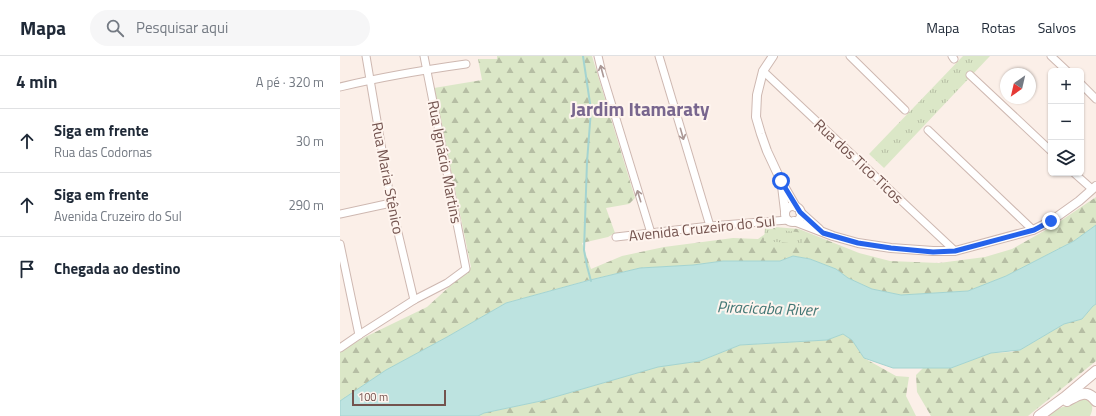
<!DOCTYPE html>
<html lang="pt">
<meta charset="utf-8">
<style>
body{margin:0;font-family:"Titillium Web",sans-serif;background:#f6f6f7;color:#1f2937}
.controls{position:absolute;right:12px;top:12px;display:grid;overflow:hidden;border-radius:6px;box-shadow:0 1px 3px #0004}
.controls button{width:36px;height:36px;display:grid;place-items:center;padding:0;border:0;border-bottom:1px solid #e0e1e3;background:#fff;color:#1f2937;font:20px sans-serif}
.compass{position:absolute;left:660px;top:12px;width:36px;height:36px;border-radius:50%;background:#fff;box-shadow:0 1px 3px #0004;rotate:214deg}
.scale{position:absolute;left:12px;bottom:10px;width:94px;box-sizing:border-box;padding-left:4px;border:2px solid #73534e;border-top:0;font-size:11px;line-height:14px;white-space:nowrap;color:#73534e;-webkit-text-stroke:3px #fef4ee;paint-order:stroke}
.stop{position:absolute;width:12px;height:12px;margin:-9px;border:3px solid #2563eb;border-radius:50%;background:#fff}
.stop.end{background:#2563eb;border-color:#fff;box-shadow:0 1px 4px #0008}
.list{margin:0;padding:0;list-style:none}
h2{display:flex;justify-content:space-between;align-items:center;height:52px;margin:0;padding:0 16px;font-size:17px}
h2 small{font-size:13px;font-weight:400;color:#747a83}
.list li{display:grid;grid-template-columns:26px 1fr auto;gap:12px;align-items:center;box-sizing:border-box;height:64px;padding:0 16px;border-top:1px solid #e0e1e3}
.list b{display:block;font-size:15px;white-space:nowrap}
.list p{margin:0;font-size:13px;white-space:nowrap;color:#747a83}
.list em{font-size:13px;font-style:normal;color:#747a83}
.icon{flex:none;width:22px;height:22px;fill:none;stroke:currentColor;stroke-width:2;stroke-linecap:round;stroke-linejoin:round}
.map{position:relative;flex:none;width:756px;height:360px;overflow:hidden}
header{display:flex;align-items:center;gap:24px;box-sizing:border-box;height:56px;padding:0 20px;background:#fff;border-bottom:1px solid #e0e1e3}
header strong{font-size:19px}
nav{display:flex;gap:22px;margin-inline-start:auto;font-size:14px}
.search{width:280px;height:36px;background:#f6f6f7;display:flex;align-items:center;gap:10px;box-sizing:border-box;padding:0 14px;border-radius:22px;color:#747a83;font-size:15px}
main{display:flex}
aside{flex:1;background:#fff}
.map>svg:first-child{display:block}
.green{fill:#dbe7c7}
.forest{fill:url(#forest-firs)}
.park{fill:url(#park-tufts)}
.water{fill:#bde3e0;stroke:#a4d4d1}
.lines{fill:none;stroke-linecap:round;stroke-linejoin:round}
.stream{stroke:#a4d4d1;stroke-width:2}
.minor-casing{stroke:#ceb8b1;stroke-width:9}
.tertiary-casing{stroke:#ceb8b1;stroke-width:10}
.secondary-casing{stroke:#d0b6af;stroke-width:12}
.minor{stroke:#fff;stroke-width:7}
.tertiary{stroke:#fff;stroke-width:8}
.secondary{stroke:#fff;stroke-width:10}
.oneway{stroke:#ab9895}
.route{stroke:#2563eb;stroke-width:5}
.labels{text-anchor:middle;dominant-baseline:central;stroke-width:4;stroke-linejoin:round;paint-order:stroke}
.street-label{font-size:15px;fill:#73534e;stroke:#fef4ee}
.water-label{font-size:16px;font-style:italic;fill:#427674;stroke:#fef4ee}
.district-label{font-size:19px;font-weight:bold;fill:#78668e;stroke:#fef4ee}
</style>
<header>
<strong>Mapa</strong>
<div class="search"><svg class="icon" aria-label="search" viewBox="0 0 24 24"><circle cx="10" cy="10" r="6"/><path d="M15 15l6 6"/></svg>Pesquisar aqui</div>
<nav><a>Mapa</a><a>Rotas</a><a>Salvos</a></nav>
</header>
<main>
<aside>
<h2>4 min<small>A pé · 320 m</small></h2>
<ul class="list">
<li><svg class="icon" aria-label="ahead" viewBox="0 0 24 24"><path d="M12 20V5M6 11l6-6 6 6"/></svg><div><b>Siga em frente</b><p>Rua das Codornas</p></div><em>30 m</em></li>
<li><svg class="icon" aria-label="ahead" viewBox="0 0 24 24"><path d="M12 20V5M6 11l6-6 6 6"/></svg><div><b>Siga em frente</b><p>Avenida Cruzeiro do Sul</p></div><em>290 m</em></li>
<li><svg class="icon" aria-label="arrive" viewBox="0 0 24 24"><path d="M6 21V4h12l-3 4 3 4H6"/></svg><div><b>Chegada ao destino</b></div></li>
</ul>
</aside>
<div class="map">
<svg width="756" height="360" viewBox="0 0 756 360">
<defs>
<pattern id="forest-firs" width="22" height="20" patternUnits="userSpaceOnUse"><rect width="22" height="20" fill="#dbe7c7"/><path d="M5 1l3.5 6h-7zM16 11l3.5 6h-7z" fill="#b6bea4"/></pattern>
<pattern id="park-tufts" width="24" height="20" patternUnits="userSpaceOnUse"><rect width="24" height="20" fill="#dbe7c7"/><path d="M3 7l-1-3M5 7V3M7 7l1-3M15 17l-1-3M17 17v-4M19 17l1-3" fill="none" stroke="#b6bea4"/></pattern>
</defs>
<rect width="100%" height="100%" fill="#fbefe8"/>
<path class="green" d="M738 342C750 342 756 349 750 360H705L712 355 728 349Z"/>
<g class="forest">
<path d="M157 0H252L295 142 289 148 266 152 275 177 268 181 242 187 251 213 282 200 324 191 393 182 418 183 435 171 459 173 519 197 550 205 599 207 645 201 672 193 713 170 756 141V169L734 185 666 220 628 235 561 239 532 233 508 222 496 213 470 203 453 200 440 205H383L353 209 300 212 249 224 166 247 107 281 46 314 0 345V295L23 282 87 251 131 211 94 32 142 24 138 3H157Z"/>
<path d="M756 248V305L688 360H591L577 336 576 319 583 312H611L651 297 671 296 680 294 724 268 742 263 753 250Z"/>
<path d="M503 278 512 284 524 302 556 320 569 321 566 340 576 360H138L144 357 201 345 321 310 360 305 400 289 487 284Z"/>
</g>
<g class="park">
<path d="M623 0H650L544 112 529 98Z"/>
<path d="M425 172 464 177 462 188 424 185Z"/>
</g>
<path class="water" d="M756 169V248L753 250 742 263 724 268 680 294 651 297 611 312H553L524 302 512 284 503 278 487 284 400 289 360 305 318 311 201 345 144 357 138 360H0V345L46 314 107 281 166 247 250 224 300 212 353 209 383 205H440L453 200 470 203 496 213 508 222 532 233 561 239 628 235 666 220 734 185Z"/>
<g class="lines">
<path class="stream" d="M243 0 251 54 247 106 244 194 247 210 251 225"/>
<defs>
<g id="minor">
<path d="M26 0 51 147 74 244"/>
<path d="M258 0 262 17 311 177"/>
<path d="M319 0 370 170"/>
<path d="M510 0 565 54"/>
<path d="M612 0 614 3"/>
<path d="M711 0 727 15"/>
<path d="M423 15 615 195"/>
<path d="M630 19 711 95"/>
<path d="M741 28 756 43"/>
<path d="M0 31C41 21 83 14 126 8"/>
<path d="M588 74 693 174"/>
<path d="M734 117 752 133"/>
<path d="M0 158 51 147"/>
<path d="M276 181 370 170 448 164"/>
<path d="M0 188 19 279"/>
<path d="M0 292 19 279 74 244 107 227 126 213 84 0"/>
</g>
<g id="tertiary">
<path d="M433 0 423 15 417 39 416 61 421 78 427 95 441 125 456 151"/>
<path d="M442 130 445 155"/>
<circle cx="453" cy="158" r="8"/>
<path d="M460 156 479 173"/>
<path d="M454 165 493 180 518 187 551 192 593 195H615L693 174 711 165 739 145 756 130"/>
</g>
<g id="secondary">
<path d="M727 345C738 339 747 332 756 345"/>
<path d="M699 360 725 341 756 315"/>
</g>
</defs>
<use href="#minor" class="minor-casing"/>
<use href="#tertiary" class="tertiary-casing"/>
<use href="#secondary" class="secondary-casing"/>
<use href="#minor" class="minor"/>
<use href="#tertiary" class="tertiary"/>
<use href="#secondary" class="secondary"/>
</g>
<defs><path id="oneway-shaft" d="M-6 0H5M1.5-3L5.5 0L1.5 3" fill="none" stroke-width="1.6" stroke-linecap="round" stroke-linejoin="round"/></defs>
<g class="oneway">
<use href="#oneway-shaft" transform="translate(262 15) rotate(-105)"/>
<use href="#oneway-shaft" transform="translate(342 78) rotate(74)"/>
<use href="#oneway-shaft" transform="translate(299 140) rotate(-107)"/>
</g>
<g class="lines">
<path class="route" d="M441 125 460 156 483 177 518 187 551 192 593 196 615 195 694 174 711 165"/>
</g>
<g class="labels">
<g class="street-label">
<text transform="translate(519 105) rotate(43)">Rua dos Tico Ticos</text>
<text transform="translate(105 106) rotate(79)">Rua Ignácio Martins</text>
<text transform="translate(48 122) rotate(79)">Rua Maria Stênico</text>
<text transform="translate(362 172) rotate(-6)">Avenida Cruzeiro do Sul</text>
</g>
<g class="water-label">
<text transform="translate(427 252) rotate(2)">Piracicaba River</text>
</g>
<g class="district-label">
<text x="300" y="52">Jardim Itamaraty</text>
</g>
</g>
</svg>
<div class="controls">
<button>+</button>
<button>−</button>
<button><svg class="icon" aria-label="layers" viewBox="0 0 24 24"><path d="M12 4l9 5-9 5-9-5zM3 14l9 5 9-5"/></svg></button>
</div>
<svg class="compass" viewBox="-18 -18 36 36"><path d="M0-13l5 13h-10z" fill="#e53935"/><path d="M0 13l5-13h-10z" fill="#747a83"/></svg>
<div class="scale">100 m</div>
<div class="stop" style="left:441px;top:125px"></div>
<div class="stop end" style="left:711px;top:165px"></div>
</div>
</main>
